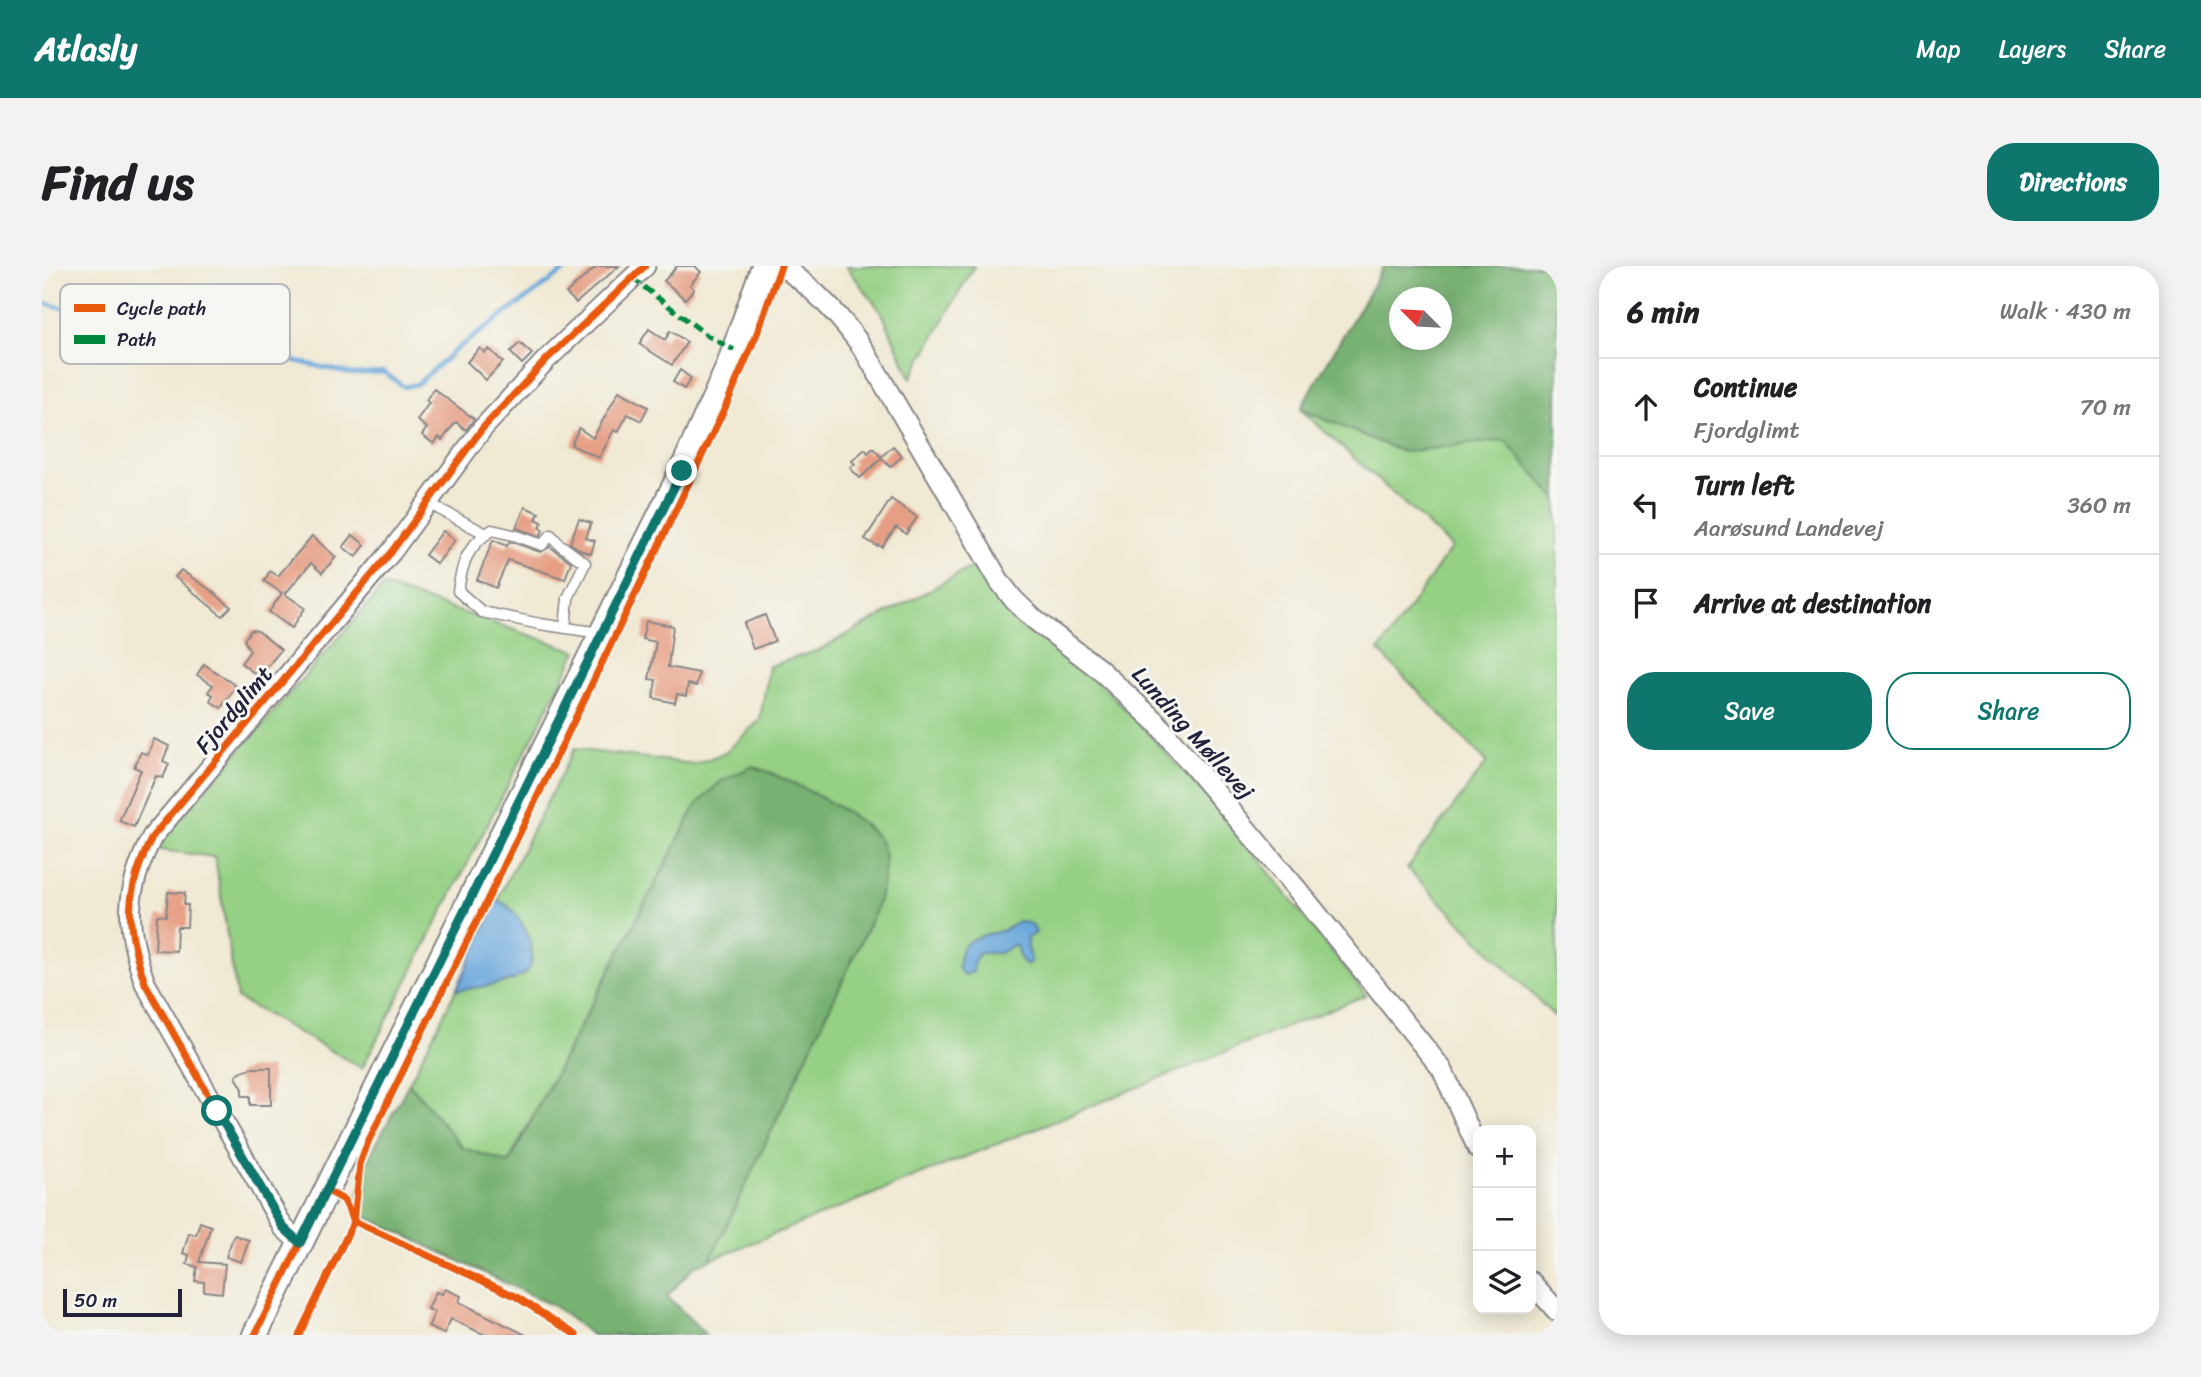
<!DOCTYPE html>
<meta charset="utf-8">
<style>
body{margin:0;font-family:Sriracha,sans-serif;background:#f2f2f2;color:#202124}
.controls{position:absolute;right:21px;bottom:21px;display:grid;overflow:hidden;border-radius:14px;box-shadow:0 4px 18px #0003}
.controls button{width:63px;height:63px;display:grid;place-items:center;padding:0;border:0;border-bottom:2px solid #e0e0e0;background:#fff;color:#202124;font:35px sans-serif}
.compass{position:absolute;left:1347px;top:21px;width:63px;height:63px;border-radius:50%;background:#fff;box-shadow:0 4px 18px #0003;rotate:294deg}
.scale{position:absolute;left:21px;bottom:18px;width:119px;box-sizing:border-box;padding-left:7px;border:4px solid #22223b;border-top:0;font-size:19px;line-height:24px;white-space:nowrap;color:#22223b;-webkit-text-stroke:5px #f6f6f2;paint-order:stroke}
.stop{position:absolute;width:21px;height:21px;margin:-16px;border:5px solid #0f766e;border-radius:50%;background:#fff}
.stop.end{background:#0f766e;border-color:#fff;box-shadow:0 2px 7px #0008}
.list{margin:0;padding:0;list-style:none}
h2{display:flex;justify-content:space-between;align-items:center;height:91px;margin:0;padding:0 28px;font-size:30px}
h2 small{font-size:23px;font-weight:400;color:#757577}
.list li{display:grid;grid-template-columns:46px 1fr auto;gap:21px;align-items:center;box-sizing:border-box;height:98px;padding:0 28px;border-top:2px solid #e0e0e0}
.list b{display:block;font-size:26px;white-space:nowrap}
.list p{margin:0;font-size:23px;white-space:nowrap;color:#757577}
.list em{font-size:23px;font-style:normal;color:#757577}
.actions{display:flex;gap:14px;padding:21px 28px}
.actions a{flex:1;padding:16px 0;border:2px solid #0f766e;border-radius:28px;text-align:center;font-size:24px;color:#0f766e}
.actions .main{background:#0f766e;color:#fff}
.icon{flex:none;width:38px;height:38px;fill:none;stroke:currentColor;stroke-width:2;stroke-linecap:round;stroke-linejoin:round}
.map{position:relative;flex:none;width:1515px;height:1069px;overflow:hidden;border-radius:28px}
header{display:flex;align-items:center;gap:42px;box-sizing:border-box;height:98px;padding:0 35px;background:#0f766e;color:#fff}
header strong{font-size:33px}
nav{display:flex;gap:38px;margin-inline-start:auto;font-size:24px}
.intro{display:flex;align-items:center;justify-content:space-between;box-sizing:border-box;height:168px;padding:0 42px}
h1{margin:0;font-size:49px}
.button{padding:18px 32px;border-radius:28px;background:#0f766e;color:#fff;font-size:24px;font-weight:700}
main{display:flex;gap:42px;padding:0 42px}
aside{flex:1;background:#fff;border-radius:28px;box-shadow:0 4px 18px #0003}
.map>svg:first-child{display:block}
.green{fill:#95d084;stroke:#5c7960;stroke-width:2}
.forest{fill:#78b272;stroke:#4d6a56;stroke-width:2;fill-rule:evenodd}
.water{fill:#68a6da;stroke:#45648a;stroke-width:2}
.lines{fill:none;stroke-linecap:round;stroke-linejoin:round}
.stream{stroke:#68a6da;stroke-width:4.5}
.building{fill:#e69f84}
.service-casing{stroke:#898687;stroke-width:13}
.minor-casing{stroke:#898687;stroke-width:23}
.tertiary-casing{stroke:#898687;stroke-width:28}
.service{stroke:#fff;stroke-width:10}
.minor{stroke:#fff;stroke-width:19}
.tertiary{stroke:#fff;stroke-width:24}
.quiet{stroke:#00873e;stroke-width:5;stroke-dasharray:10 5;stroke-linecap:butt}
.cycleway-casing{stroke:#f6f6f2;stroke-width:11}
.cycleway{stroke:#e8590c;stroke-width:7}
.route{stroke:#0f766e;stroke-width:9}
.labels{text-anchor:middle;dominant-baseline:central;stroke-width:6;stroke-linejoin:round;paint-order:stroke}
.street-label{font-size:23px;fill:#22223b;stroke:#f6f6f2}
.key{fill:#f6f6f2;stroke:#b6b6bb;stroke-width:2}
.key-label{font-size:19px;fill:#22223b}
</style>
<header>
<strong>Atlasly</strong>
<nav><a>Map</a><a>Layers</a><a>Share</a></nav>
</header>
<div class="intro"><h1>Find us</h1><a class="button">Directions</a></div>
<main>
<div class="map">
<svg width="1515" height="1069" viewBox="0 0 1515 1069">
<rect width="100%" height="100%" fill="#f6f6f2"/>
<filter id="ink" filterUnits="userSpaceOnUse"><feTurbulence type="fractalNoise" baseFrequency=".0143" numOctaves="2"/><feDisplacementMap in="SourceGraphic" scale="14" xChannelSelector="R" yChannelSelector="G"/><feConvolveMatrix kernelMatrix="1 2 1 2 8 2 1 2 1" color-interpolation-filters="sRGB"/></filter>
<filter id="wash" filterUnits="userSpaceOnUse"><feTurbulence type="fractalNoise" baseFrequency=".00686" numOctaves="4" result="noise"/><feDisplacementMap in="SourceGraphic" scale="28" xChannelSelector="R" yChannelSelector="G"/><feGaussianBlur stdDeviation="1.57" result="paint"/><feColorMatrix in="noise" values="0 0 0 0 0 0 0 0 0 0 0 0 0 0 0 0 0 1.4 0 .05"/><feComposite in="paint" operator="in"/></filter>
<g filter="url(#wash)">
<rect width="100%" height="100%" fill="#f0e9d3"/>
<g class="green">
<path d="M804 0H932L869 112 840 47Z"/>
<path d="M1258 143 1361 186 1463 174 1515 234V753L1365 602 1445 496 1337 385 1410 281Z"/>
<path d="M935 298 951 326 981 360 1046 407 1069 428 1179 545 1324 729 668 994 833 646C841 622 843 602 839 577L655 538 466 897 421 882 367 817 414 724 472 714C477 705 487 694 489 684 492 667 468 642 455 634L532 483 652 498 683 487 718 454 727 400 777 384Z"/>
<path d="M342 320 535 385 320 802 195 732 173 591 111 583Z"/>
</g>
<g class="forest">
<path d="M1342 0H1515V234L1463 174 1361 186 1258 143ZM1358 32H1400V74H1358Z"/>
<path d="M711 500C740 511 826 550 839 577 848 595 839 628 833 646L668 994 653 1000 625 1030 664 1069H550L512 1040 312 945 324 897 367 817 421 882 467 897 655 538 679 515Z"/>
</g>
<g class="water">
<path d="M455 634C460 636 466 639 469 643 482 656 500 692 483 707 470 719 432 722 414 724Z"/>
<path d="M976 655 990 658 994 667 985 672C984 681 989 687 989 696L984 699 978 692 973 678 958 687H938L932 695 931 706 922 709C917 704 915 702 917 694 920 671 937 671 955 666 963 665 969 660 976 655Z"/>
</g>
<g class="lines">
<path class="stream" d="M0 37 310 108 342 106 362 121 375 118 416 82 529 0"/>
</g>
<g id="blocks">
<g class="building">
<path d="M555 0H577L534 37 524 27Z"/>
<path d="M635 0H653L659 6 648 19 652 23 643 33 622 15Z"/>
<path d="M607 63 623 74 628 65 645 76 630 99 597 78Z"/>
<path d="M478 77 490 88 480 98 468 86Z"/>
<path d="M438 82 443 87 447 83 461 96 444 114 425 96Z"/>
<path d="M638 104 649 112 642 123 631 116Z"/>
<path d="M392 123 432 153 424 164 414 156 400 174 397 171 392 178 380 169 385 162 375 154 387 137 384 134Z"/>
<path d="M577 125 606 141 599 155 586 148 576 166 572 164 557 192 529 179 537 162 551 172Z"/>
<path d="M851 180 860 190 848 201 839 191Z"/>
<path d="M831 182 840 192 818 212 808 202 813 198 810 195 823 183 826 187Z"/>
<path d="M849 233 875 251 864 268 854 261 840 281 836 279 835 280 823 273Z"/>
<path d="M483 241 497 247 494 253 500 256 498 262 501 264 498 270 474 262Z"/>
<path d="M537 253 549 257 544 272 553 275 549 288 538 284 528 277Z"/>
<path d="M401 265 413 274 395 298 383 289Z"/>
<path d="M311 269 323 279 314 291 301 281Z"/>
<path d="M270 270 294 291 280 307 269 297 243 328 263 342 250 362 227 346 240 327 222 315 228 305 236 310Z"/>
<path d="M451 274 465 280 467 276 473 277 498 286 508 281 511 283 529 296 523 313 466 294 454 322 435 314Z"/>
<path d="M139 304 170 325 189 341 180 350 133 311Z"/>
<path d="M723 349 733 375 711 383 702 357Z"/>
<path d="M604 355 631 360 626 401 657 407 654 420 646 418 644 430 635 428 633 437 611 432 614 414 607 413 614 376 600 373Z"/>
<path d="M209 364 216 365 239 384 217 411 199 397 208 385 202 374Z"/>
<path d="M162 398 194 420 179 442 168 435 171 429 166 426 171 419 155 409Z"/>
<path d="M112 473 127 480 121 495 127 498 121 512 114 510 92 561 77 555 99 504 92 501 99 486 106 489Z"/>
<path d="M126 626 143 627 142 639H146L145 661H135L134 685 113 684 115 649 124 650Z"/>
<path d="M209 802H229V839H208V830H200V821L194 811 198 806Z"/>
<path d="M158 956 169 960 157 996 183 998 180 1027 162 1025V1016L153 1015 155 1001 145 998 147 989 141 987 147 967 154 969Z"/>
<path d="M192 969 207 974 199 996 184 991Z"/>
<path d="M403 1023 419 1030 417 1036 484 1069H443L409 1053 402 1068 386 1061 393 1046 386 1043 394 1026 400 1028Z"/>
</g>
</g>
</g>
<g filter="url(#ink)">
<use href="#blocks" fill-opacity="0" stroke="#898687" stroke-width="2"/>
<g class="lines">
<defs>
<g id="service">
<path d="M386 237 444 268"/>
<path d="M523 362 526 332 543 297 517 278 509 269 500 279 475 270 450 264C425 280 420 297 416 325L440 346 498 358 558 367"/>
</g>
<g id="minor">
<path d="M740 0C774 24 799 50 822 84L958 316 972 334 993 354 1057 403 1114 456 1259 628 1400 803 1436 883"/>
<path d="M258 977 241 961 103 717C83 659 82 627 110 571L350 285 440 163 504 94 603 0"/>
<path d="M1489 1016 1515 1045"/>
</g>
<path id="tertiary" d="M213 1069 640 205 686 102 722 0"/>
</defs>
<use href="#service" class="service-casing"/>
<use href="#minor" class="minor-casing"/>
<use href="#tertiary" class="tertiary-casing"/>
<use href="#service" class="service"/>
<use href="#minor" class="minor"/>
<use href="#tertiary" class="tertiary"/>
<path class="quiet" d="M590 12 666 70 692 84"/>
<defs>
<g id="cycleway">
<path d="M312 955 318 898 326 876 460 604 683 142 716 65 739 0"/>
<path d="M258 977 241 961 103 717C83 659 82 627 110 571L350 285 440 163 504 94 603 0"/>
<path d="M213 1069 284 924 302 934 312 955"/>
<path d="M257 1069 312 955 473 1030 534 1069"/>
</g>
</defs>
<use href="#cycleway" class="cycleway-casing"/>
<use href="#cycleway" class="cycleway"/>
</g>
</g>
<g class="lines" filter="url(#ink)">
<path class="route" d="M175 845 241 961 258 977 640 205"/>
</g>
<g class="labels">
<g class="street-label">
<text transform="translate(192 444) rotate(-50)">Fjordglimt</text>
<text transform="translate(1151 467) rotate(48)">Lunding Møllevej</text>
</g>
</g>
<rect x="18" y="18" width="230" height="80" rx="10" class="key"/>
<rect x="32" y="38" width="31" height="8" fill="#e8590c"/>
<rect x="32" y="69" width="31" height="9" fill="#00873e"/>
<g class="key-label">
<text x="75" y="49">Cycle path</text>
<text x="75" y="80">Path</text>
</g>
</svg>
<div class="controls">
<button>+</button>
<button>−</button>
<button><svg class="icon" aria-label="layers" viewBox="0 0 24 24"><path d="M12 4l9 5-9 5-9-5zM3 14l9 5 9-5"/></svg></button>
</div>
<svg class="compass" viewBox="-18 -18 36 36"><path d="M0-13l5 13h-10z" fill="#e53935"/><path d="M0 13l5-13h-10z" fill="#757577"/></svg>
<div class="scale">50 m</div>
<div class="stop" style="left:175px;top:845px"></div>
<div class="stop end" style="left:640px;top:205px"></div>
</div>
<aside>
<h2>6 min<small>Walk · 430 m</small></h2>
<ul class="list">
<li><svg class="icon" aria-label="ahead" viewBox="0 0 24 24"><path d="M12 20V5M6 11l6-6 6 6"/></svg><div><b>Continue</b><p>Fjordglimt</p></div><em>70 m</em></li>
<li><svg class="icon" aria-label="left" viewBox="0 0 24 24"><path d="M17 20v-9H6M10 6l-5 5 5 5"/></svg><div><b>Turn left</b><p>Aarøsund Landevej</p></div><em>360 m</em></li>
<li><svg class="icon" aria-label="arrive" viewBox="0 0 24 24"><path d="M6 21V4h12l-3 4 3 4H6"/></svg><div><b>Arrive at destination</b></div></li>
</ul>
<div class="actions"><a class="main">Save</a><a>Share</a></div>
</aside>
</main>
